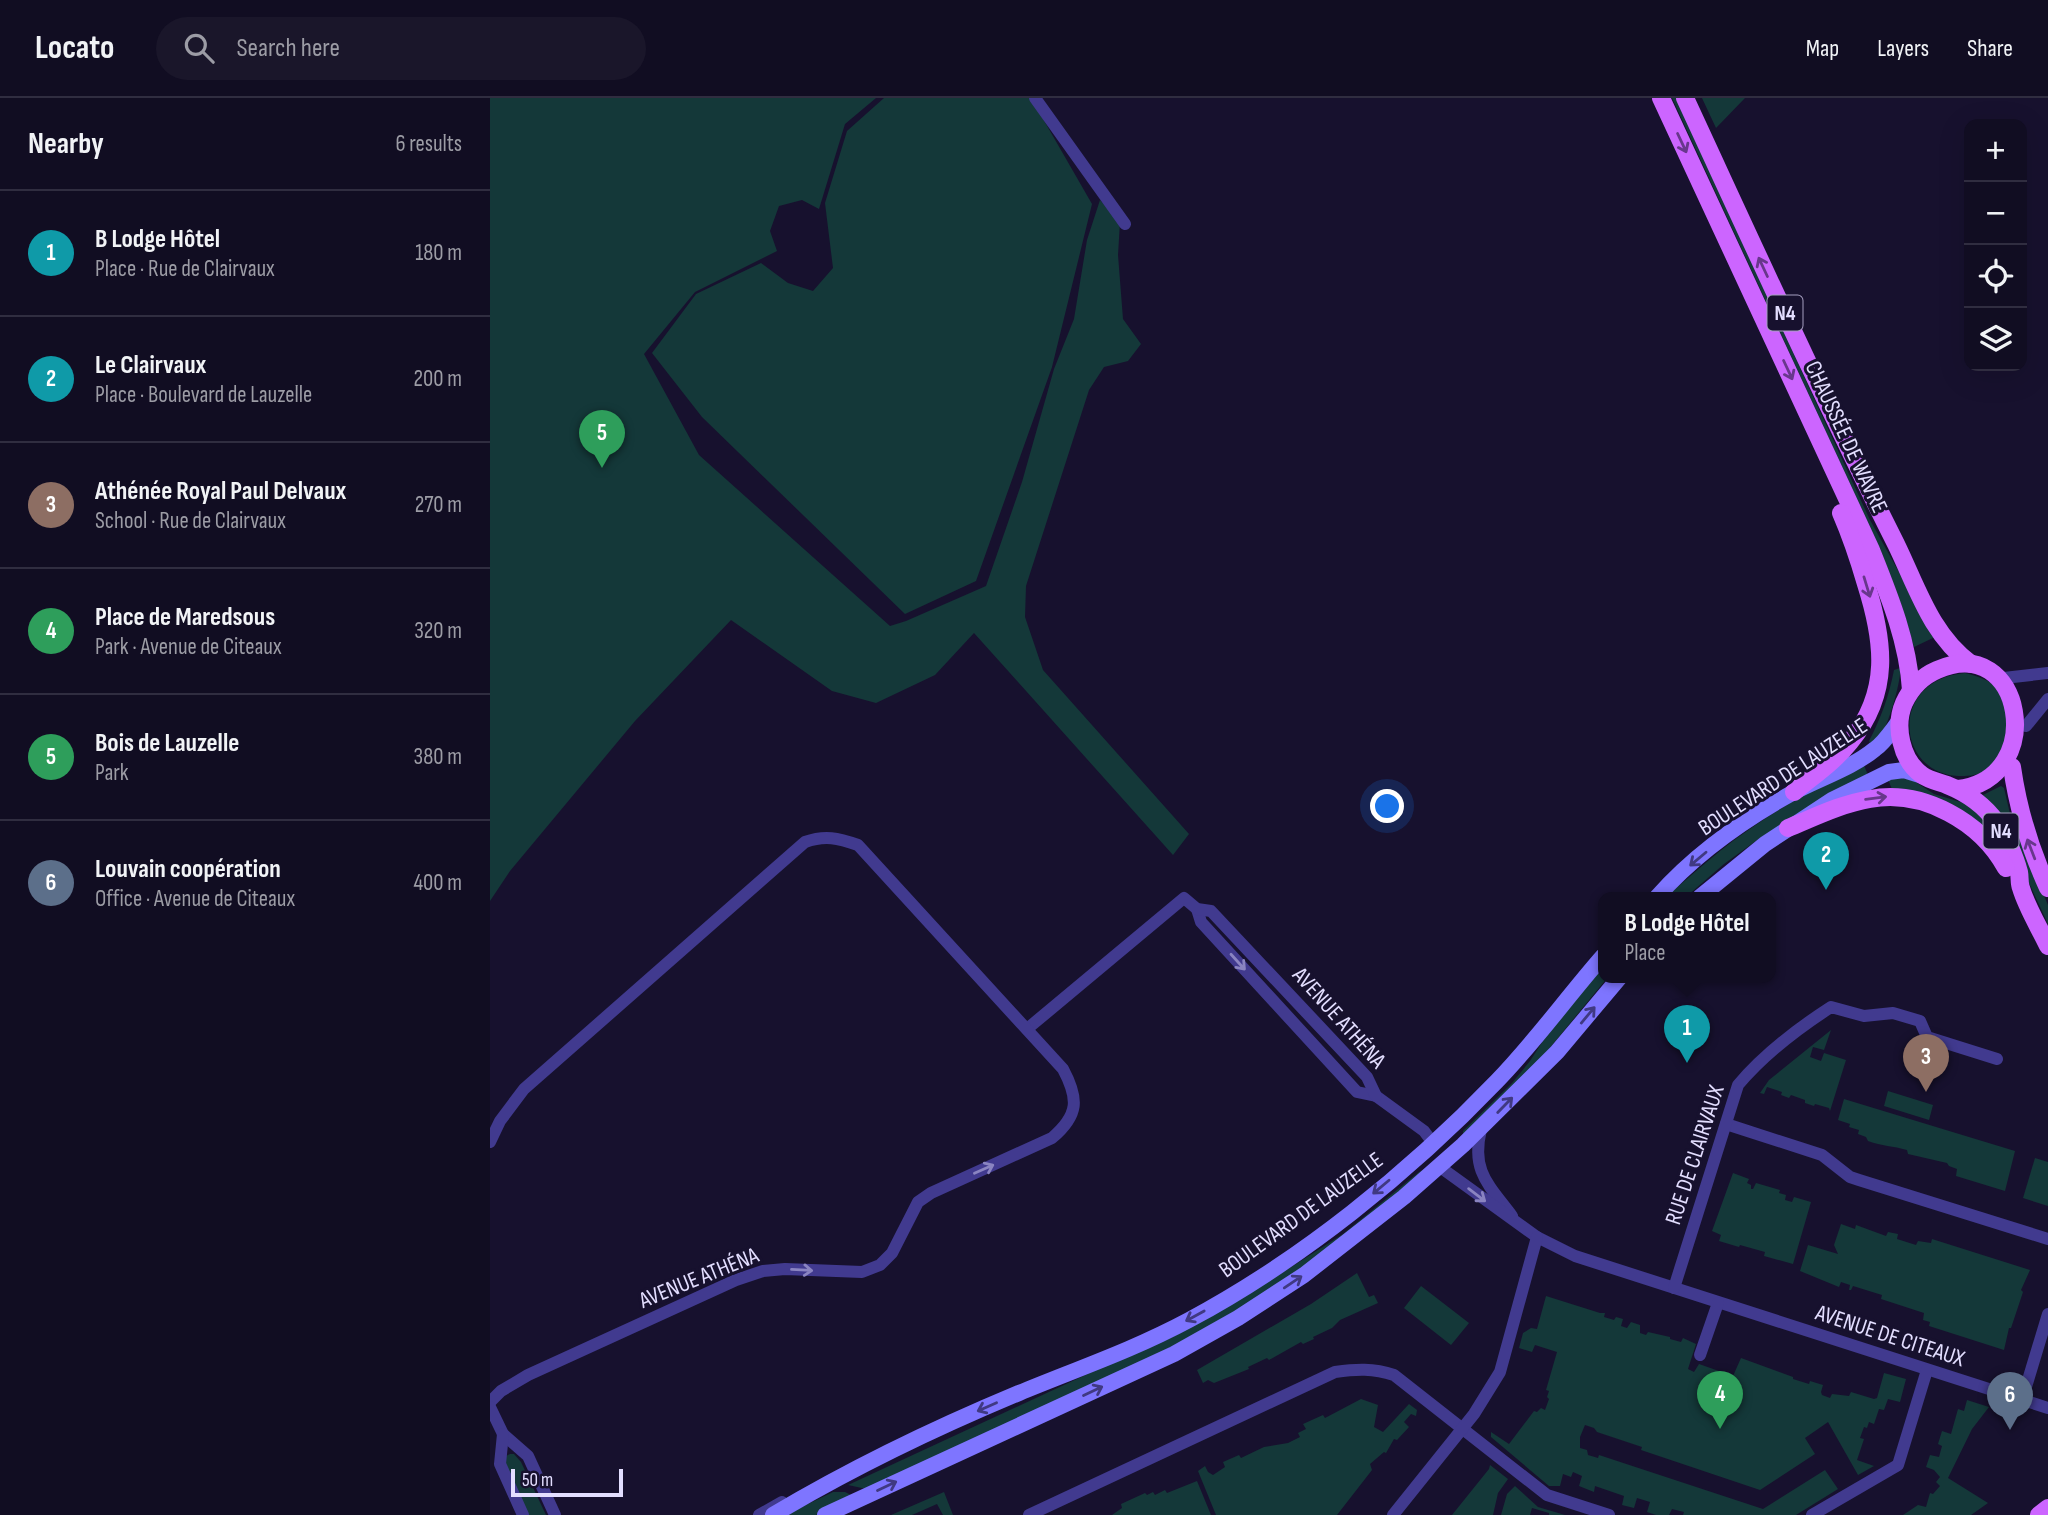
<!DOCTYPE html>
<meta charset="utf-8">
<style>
body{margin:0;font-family:"Sofia Sans Condensed",sans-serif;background:#1a162a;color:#f1f3f6}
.controls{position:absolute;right:21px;top:21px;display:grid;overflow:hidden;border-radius:14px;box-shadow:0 7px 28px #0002}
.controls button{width:63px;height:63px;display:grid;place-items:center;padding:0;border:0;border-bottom:2px solid #302d40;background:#110d22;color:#f1f3f6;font:35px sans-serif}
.scale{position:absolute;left:21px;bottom:18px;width:112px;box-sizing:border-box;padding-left:7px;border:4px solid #e3deff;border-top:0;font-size:19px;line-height:24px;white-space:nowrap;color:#e3deff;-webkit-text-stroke:5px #17112e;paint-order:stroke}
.you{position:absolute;left:898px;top:709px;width:24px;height:24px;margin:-18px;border:5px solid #fff;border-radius:50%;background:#1a73e8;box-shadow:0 0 0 10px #1a73e833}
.badge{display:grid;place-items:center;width:46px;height:46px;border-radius:50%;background:#b45309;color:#fff;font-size:23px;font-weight:700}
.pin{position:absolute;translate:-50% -58px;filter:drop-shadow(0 2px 4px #0008)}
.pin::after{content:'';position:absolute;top:37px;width:24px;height:21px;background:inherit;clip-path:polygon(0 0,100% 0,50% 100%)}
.popup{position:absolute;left:1108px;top:794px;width:178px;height:91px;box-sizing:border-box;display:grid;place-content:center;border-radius:14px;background:#110d22;filter:drop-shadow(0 2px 5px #0005);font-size:23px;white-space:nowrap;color:#9c9ca5}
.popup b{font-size:26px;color:#f1f3f6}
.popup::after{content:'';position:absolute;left:50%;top:100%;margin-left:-14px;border:14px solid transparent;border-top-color:#110d22}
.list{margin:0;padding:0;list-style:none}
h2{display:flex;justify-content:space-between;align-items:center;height:91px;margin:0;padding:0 28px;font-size:30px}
h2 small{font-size:23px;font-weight:400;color:#9c9ca5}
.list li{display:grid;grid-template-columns:46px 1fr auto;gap:21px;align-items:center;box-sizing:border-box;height:126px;padding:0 28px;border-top:2px solid #302d40}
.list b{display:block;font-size:26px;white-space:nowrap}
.list p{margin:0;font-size:23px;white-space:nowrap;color:#9c9ca5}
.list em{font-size:23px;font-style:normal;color:#9c9ca5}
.icon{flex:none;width:38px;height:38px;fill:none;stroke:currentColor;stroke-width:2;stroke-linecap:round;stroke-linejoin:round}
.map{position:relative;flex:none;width:1558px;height:1417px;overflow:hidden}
header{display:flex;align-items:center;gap:42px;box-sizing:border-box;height:98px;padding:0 35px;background:#110d22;border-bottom:2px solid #302d40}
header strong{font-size:33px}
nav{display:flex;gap:38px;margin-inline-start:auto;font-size:24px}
.search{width:490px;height:63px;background:#1a162a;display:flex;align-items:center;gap:18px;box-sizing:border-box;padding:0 24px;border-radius:38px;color:#9c9ca5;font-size:26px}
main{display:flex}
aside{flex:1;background:#110d22}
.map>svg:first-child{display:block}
.green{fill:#143839}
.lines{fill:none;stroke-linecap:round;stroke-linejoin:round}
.street{stroke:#413a8f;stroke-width:12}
.secondary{stroke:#7e75ff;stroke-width:16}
.primary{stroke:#cc65ff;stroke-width:18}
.oneway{stroke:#68378c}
.oneway2{stroke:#403982}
.oneway3{stroke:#8a84c1}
.labels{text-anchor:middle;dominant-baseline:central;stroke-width:6;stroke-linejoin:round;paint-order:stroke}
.shield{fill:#17112e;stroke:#a6a0c0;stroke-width:2}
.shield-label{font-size:21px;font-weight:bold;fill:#e3deff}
.street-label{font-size:23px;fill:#e3deff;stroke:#17112e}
</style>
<header>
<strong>Locato</strong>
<div class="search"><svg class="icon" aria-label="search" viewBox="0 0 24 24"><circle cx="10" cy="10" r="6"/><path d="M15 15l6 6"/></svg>Search here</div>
<nav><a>Map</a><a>Layers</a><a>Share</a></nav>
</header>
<main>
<aside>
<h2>Nearby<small>6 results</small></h2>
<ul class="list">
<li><span class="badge" style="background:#0f9aa8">1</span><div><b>B Lodge Hôtel</b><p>Place · Rue de Clairvaux</p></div><em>180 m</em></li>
<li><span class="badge" style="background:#0f9aa8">2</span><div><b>Le Clairvaux</b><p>Place · Boulevard de Lauzelle</p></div><em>200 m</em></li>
<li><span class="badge" style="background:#8d6e63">3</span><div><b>Athénée Royal Paul Delvaux</b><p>School · Rue de Clairvaux</p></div><em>270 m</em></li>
<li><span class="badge" style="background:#2e9e5b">4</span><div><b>Place de Maredsous</b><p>Park · Avenue de Citeaux</p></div><em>320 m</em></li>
<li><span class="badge" style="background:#2e9e5b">5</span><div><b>Bois de Lauzelle</b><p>Park</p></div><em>380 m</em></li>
<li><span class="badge" style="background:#5c6f8a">6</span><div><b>Louvain coopération</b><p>Office · Avenue de Citeaux</p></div><em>400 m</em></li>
</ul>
</aside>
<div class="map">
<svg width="1558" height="1417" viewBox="0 0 1558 1417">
<rect width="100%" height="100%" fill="#17112e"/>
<g class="green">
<path d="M0 0H386L355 26 329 111 312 102 289 108 280 133 287 153 205 194 154 256 209 357 400 528 416 523 496 488 532 384 564 271 584 221 597 142 610 102 630 124 628 157 633 221 651 246 638 263 614 269 599 292 536 488 535 519 553 572 699 736 683 757 484 535 445 577 386 605 342 593 241 522 145 623 20 773 0 803Z"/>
<path d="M394 0H541L602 106 562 269 486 483 415 516 212 319 162 255 206 196 271 165 298 185 323 193 343 170 335 105 357 33Z"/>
<path d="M1182 0H1186L1380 422 1445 539 1424 549 1411 506 1391 453Z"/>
<path d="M1212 0H1255L1226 30Z"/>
<path d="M1410 570C1412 580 1399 625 1392 635 1389 639 1385 643 1381 647L1379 643C1391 620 1399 598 1404 572Z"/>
<path d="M1475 575C1524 587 1517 607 1517 650 1510 657 1503 668 1494 673 1487 678 1476 678 1468 678 1406 675 1398 582 1475 575Z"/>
<path d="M1373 665 1378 677 1270 740 1234 766 1196 799H1176C1194 784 1211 768 1230 753 1274 718 1323 691 1373 665Z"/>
<path d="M1411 679 1424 683 1444 696 1477 706 1490 714 1508 743 1507 746 1403 694 1398 681Z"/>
<path d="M1511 688 1514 690 1521 720 1511 724 1491 698Z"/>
<path d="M1523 725 1558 807V826L1513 729Z"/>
<path d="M1113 866V879H1118L1049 963 973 1037V1033L1022 985 1040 963 1071 915Z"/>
<path d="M1341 932 1334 952 1323 949 1320 959 1331 963 1334 955 1356 962 1340 1013 1339 1010 1325 1006 1324 1008 1315 1005V1002L1301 997 1299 1000 1291 997 1292 994 1277 989 1274 996 1270 995 1279 982Z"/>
<path d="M1398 993 1443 1007 1439 1022 1394 1008Z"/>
<path d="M1354 1001 1525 1053 1515 1093 1466 1078 1467 1071 1459 1068 1457 1065 1418 1056 1417 1052C1403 1048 1392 1048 1378 1043L1376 1039 1368 1036 1369 1032 1359 1029 1360 1026 1348 1022Z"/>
<path d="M1545 1060 1558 1064V1108L1533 1100Z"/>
<path d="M935 1071 836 1157 698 1244 381 1392 358 1387 643 1255 795 1173 853 1136 929 1074Z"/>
<path d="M1243 1075 1259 1081 1257 1085 1261 1087V1091H1263L1266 1085 1290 1092 1289 1095 1296 1097 1295 1102 1302 1104 1304 1099 1321 1104 1303 1166 1274 1158 1275 1154 1250 1147 1249 1149 1229 1143 1231 1137 1222 1133Z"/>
<path d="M1351 1126 1365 1131 1366 1127 1396 1138 1398 1134 1408 1136 1407 1141 1426 1147 1428 1143 1441 1145 1442 1141 1540 1172 1531 1192 1533 1194 1521 1230H1519L1514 1252 1439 1228 1440 1224 1433 1222 1434 1215 1391 1201 1392 1197 1363 1188 1361 1192H1359L1360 1187 1351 1184 1349 1189 1310 1173 1318 1147 1348 1156 1344 1147Z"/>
<path d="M867 1175 879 1199 884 1197 888 1205 850 1222 842 1230 823 1239 824 1241 813 1246 811 1244 779 1262 777 1260 758 1269 759 1271 724 1285 718 1282 713 1285 707 1272 821 1206Z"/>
<path d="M931 1188 979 1225 961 1247 914 1210Z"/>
<path d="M1056 1198 1110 1215H1115L1114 1219 1124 1222 1126 1219 1133 1221 1131 1228 1137 1230 1141 1224 1150 1227V1235L1156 1237 1158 1234 1180 1239V1241L1191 1244 1193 1240 1206 1246 1198 1271 1204 1274 1209 1266 1243 1278 1251 1260 1303 1279V1281L1319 1286 1320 1283 1333 1287 1331 1294 1332 1297 1340 1300 1342 1296 1359 1298 1361 1294 1384 1301 1387 1300 1394 1275 1416 1281 1410 1304 1398 1301 1394 1312 1389 1311 1384 1326 1379 1324 1377 1330 1374 1329 1370 1340 1374 1341 1367 1362 1384 1368 1368 1377 1338 1324 1315 1340 1325 1356 1270 1392 1151 1352 1152 1349 1107 1334 1104 1330 1095 1327 1090 1339V1350L1097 1352 1098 1357 1108 1360 1109 1357 1273 1411 1335 1372 1348 1391 1306 1417H1193L1194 1414 1182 1411 1179 1417H1166L1157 1414 1160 1404 1147 1400 1144 1410 1132 1407 1134 1398 1105 1388 1104 1394 1089 1388 1092 1378 1083 1374 1081 1379 1073 1376 1070 1388H1059L1001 1339V1334L1019 1346 1044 1313 1047 1314 1051 1310 1055 1312 1059 1301 1057 1299 1059 1293 1056 1292 1067 1254 1045 1247 1042 1254 1029 1250 1033 1235 1041 1230 1047 1231Z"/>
<path d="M871 1301 888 1307 884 1329 893 1334 919 1306 927 1312 926 1318 921 1316 914 1324 919 1329 907 1342 904 1341 896 1355 894 1354 880 1366 882 1372 847 1417H726L708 1373 715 1368 718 1374 723 1377 735 1369 733 1364 749 1357 751 1360 774 1349 798 1345 810 1339 808 1335 816 1331 813 1326 833 1317 835 1320Z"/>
<path d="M1477 1302 1499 1309 1482 1331 1458 1380 1498 1405 1481 1417H1413L1428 1407 1436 1409 1440 1395 1443 1396 1450 1388 1446 1384 1450 1379 1444 1372 1436 1369 1440 1357 1449 1359 1452 1348 1448 1346 1452 1333 1461 1336 1468 1311 1474 1313Z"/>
<path d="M20 1356H24L31 1364 56 1417H38L15 1367 16 1358Z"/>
<path d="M1000 1367 1018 1381 1008 1395 1003 1417H962L999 1371Z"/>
<path d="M707 1383 721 1417H622L632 1410 631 1406 655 1395 657 1397 663 1394 665 1397 675 1392 677 1395Z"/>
<path d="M1025 1388 1048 1409 1075 1417H1059V1415L1042 1410 1040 1417H1011L1017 1396Z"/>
<path d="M343 1394H355L365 1399 326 1417H295Z"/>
<path d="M454 1394 463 1417H453L447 1406 422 1417H401Z"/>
</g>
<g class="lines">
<g class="street">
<path d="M545 0 635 126"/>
<path d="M1514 580 1558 575"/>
<path d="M1536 628 1558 601"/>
<path d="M707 811 711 824 867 994 886 998 934 1033 943 1045"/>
<path d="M537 931 694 800 707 811 721 813 877 979 886 998"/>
<path d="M1236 1026 1332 1057 1360 1079 1369 1082 1558 1141"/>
<path d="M991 1031C981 1073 998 1086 1022 1118"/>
<path d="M0 1044 10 1023 34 991 315 744C335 737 348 740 368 747L573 971C589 1001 589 1017 562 1040L441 1095 428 1104 402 1155 390 1167 372 1174 295 1171 273 1173 246 1182 38 1277 11 1293 0 1304"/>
<path d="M950 1069 1047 1139 1085 1158 1558 1310"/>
<path d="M1184 1190 1248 987C1274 956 1307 931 1341 909L1374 918 1403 915 1430 923 1437 939 1507 961"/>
<path d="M1210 1257 1228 1205"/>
<path d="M1532 1302 1558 1216"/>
<path d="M0 1309 13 1336 38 1358 65 1417"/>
<path d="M13 1336 10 1366 33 1417"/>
<path d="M269 1417 292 1404"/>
<path d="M539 1417 845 1274C866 1271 883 1270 904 1277L1057 1397 1119 1417"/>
<path d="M903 1417 984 1316 1010 1274 1047 1139"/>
<path d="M1322 1417 1408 1367 1437 1272"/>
</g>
<g class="secondary">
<path d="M1167 799C1204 757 1255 721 1304 694 1330 680 1362 670 1385 651 1395 644 1402 632 1410 622"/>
<path d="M1210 799 1275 746 1342 702 1399 674 1414 672 1433 678"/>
<path d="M283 1417C362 1370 445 1330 529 1295 587 1271 643 1252 699 1222 811 1162 919 1075 1007 983 1045 944 1077 899 1113 858"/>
<path d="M335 1417 684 1256 748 1220 814 1177 914 1099 973 1047 1067 954 1130 879"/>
</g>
<g class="primary">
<path d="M1171 0 1381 452C1399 497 1418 543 1421 592"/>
<path d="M1195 0C1264 149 1332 299 1406 446 1427 489 1441 537 1481 566"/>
<path d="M1522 669C1528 711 1540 751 1558 790"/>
<path d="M1468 691C1558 681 1534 533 1447 572 1433 578 1421 590 1414 605 1404 628 1411 662 1432 677 1439 682 1449 684 1457 687 1477 695 1495 708 1507 725 1516 738 1525 759 1529 774 1530 779 1529 785 1531 790 1537 810 1549 829 1558 848"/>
<path d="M1304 694C1323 678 1345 663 1360 644 1401 594 1394 543 1376 486 1369 462 1361 438 1351 415"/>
<path d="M1298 730C1325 719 1351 706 1380 701 1433 691 1491 724 1516 770"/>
<path d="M1549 1417 1558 1410"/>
</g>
</g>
<defs><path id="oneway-shaft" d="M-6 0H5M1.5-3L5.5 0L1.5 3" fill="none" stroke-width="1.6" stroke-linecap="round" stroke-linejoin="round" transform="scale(1.75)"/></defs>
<g class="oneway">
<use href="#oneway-shaft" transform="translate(1192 45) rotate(65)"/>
<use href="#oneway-shaft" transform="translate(1273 169) rotate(-115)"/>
<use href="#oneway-shaft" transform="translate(1298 272) rotate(65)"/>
<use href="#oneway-shaft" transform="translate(1377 489) rotate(73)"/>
<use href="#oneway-shaft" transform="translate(1386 700) rotate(-7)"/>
<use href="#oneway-shaft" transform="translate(1541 751) rotate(-111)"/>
</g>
<g class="oneway2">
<use href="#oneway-shaft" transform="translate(1208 761) rotate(140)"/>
<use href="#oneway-shaft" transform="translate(1098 917) rotate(-50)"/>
<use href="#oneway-shaft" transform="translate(1015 1007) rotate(-46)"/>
<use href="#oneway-shaft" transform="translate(891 1089) rotate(140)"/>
<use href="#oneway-shaft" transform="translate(803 1184) rotate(-34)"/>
<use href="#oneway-shaft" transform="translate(705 1218) rotate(151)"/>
<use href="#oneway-shaft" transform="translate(603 1293) rotate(-25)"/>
<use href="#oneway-shaft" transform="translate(497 1309) rotate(156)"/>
<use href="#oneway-shaft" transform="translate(397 1388) rotate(-25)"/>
</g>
<g class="oneway3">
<use href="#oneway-shaft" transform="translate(748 864) rotate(48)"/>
<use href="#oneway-shaft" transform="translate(494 1071) rotate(-24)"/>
<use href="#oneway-shaft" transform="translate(987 1097) rotate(37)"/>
<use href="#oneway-shaft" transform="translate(312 1172) rotate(3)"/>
</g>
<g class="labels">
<g class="shield">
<rect x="1277.5" y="197.5" width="35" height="35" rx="5"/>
<rect x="1493.5" y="715.5" width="35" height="35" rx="5"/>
</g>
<g class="shield-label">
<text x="1295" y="215">N4</text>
<text x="1511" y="733">N4</text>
</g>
<g class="street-label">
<text transform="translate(1356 339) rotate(65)">CHAUSSÉE DE WAVRE</text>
<text transform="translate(1293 679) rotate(-33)">BOULEVARD DE LAUZELLE</text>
<text transform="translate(849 920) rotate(48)">AVENUE ATHÉNA</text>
<text transform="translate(1205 1057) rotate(-72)">RUE DE CLAIRVAUX</text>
<text transform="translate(811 1117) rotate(-36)">BOULEVARD DE LAUZELLE</text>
<text transform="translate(209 1180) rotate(-22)">AVENUE ATHÉNA</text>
<text transform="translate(1400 1238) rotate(18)">AVENUE DE CITEAUX</text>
</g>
</g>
</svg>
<div class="controls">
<button>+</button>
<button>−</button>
<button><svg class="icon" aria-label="locate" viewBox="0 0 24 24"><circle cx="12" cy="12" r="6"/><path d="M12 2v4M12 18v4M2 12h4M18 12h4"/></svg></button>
<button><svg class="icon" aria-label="layers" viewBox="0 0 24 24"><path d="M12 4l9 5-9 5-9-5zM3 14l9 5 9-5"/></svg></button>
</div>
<div class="scale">50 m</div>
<div class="you"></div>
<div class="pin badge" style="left:1197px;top:965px;background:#0f9aa8">1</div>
<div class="popup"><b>B Lodge Hôtel</b>Place</div>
<div class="pin badge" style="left:1336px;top:792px;background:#0f9aa8">2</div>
<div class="pin badge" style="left:1436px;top:994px;background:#8d6e63">3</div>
<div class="pin badge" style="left:1230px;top:1331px;background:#2e9e5b">4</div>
<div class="pin badge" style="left:112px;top:370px;background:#2e9e5b">5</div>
<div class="pin badge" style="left:1520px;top:1332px;background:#5c6f8a">6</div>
</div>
</main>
